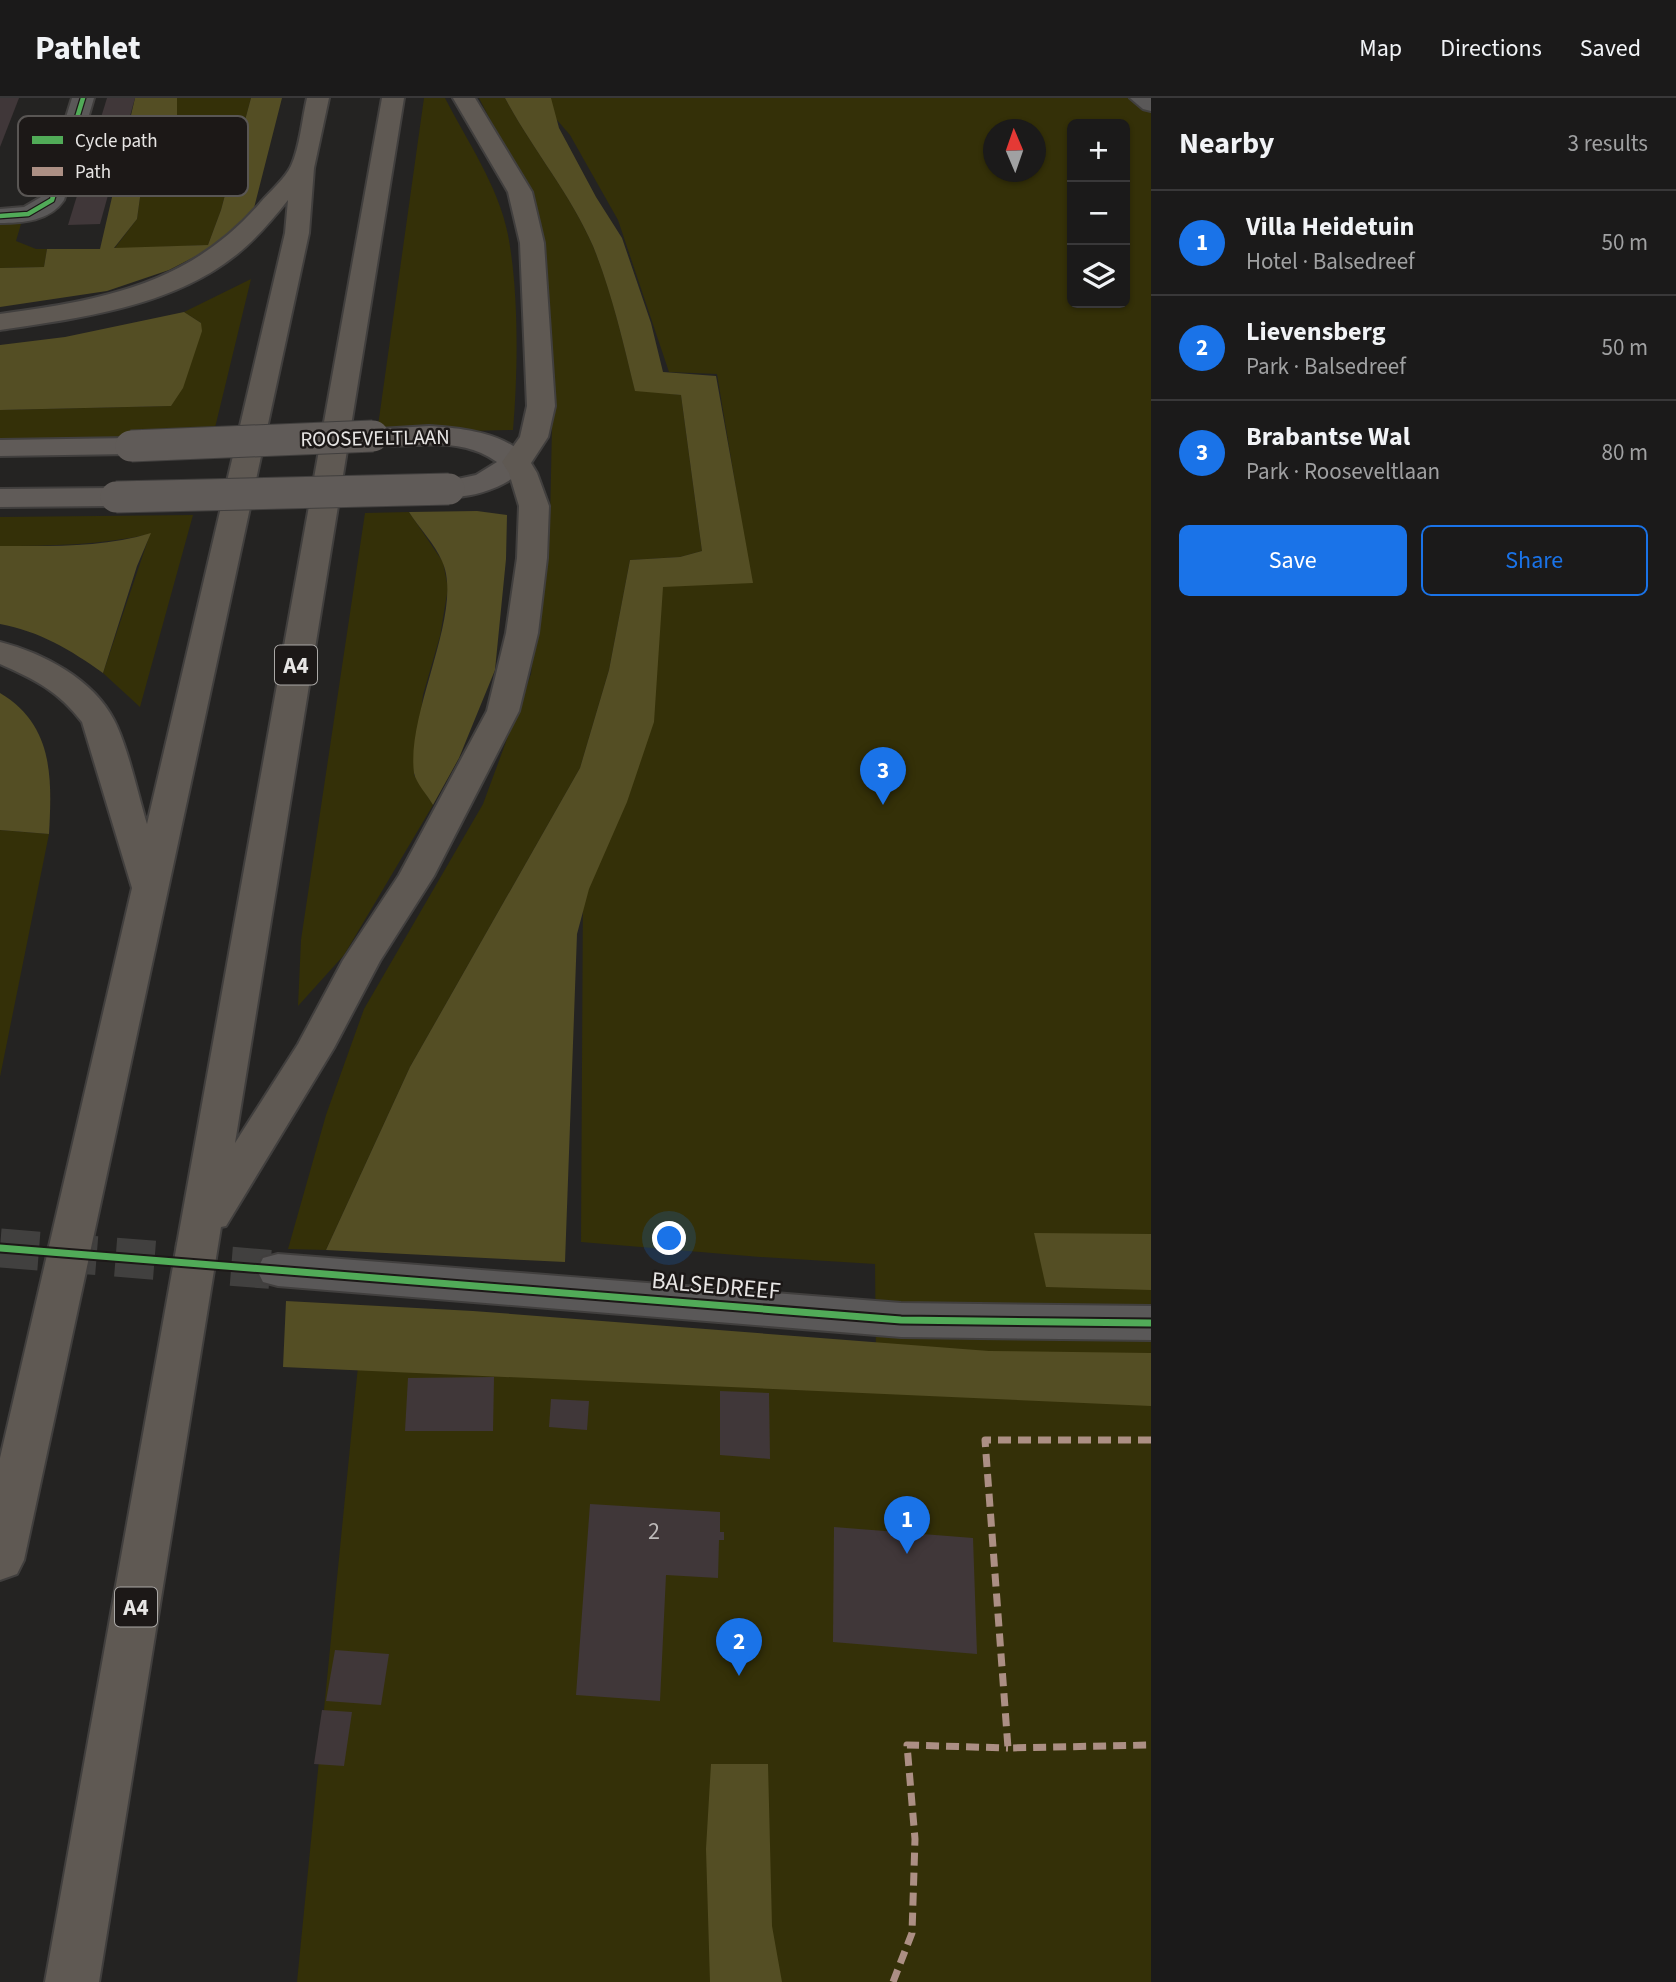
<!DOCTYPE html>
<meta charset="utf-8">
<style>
body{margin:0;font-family:"Source Sans 3",sans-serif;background:#282727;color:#f1f3f6}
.controls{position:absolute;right:21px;top:21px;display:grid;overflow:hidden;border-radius:10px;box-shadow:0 2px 5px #0004}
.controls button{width:63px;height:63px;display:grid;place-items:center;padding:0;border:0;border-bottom:2px solid #393839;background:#1b1a1a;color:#f1f3f6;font:35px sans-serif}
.compass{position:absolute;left:983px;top:21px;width:63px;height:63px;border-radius:50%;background:#1b1a1a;box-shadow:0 2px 5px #0004;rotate:358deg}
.you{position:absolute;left:670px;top:1141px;width:24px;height:24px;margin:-18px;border:5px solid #fff;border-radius:50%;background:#1a73e8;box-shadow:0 0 0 10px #1a73e833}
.badge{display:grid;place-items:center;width:46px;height:46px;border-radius:50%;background:#1a73e8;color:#fff;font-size:23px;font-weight:700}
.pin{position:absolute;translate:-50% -58px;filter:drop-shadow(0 2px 4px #0008)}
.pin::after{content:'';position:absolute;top:37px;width:24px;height:21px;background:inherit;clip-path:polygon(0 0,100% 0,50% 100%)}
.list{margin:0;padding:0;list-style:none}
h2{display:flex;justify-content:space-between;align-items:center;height:91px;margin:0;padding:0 28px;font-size:30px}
h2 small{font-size:23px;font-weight:400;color:#a0a1a2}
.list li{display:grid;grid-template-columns:46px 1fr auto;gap:21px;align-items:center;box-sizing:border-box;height:105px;padding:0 28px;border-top:2px solid #393839}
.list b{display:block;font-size:26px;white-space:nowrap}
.list p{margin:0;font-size:23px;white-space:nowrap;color:#a0a1a2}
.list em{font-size:23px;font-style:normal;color:#a0a1a2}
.actions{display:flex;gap:14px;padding:21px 28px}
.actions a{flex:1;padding:16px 0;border:2px solid #1a73e8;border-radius:10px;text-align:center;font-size:24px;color:#1a73e8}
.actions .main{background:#1a73e8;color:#fff}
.icon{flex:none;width:38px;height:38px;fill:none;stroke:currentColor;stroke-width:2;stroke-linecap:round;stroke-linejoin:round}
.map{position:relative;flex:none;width:1151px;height:1884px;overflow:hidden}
header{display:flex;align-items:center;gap:42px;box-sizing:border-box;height:98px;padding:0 35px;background:#1b1a1a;border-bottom:2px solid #393839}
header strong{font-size:33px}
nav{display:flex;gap:38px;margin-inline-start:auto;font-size:24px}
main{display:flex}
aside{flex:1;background:#1b1a1a}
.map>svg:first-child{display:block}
.green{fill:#343008;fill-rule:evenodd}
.forest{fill:#544e24}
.building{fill:#403739}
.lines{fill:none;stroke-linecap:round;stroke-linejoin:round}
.minor-tunnel{stroke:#41403f;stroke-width:39;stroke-dasharray:39 19;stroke-linecap:butt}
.minor-casing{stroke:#413f3e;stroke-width:4}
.major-casing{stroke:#413f3e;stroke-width:4}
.highway-casing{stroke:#413f3e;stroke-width:4}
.minor{fill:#5a5858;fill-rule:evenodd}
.major{fill:#605b58;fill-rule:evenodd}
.highway{fill:#5f5953;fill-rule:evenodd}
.major-bridge-casing{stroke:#413f3e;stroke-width:33;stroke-linecap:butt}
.major-bridge{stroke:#605b58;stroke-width:31}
.quiet{stroke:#ac8f84;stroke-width:7;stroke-dasharray:13 7;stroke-linecap:butt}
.cycleway-far1-casing{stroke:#1c1817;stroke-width:7}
.cycleway-casing{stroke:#1c1817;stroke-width:11}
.cycleway-far1{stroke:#51ab58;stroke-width:4.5}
.cycleway{stroke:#51ab58;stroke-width:7}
.labels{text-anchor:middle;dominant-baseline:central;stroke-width:5;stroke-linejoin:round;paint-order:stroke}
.far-street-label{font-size:21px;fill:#e7e5e4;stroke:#1c1817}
.shield{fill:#1c1817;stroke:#aaa8a6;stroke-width:2}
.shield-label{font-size:23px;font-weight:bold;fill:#e7e5e4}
.street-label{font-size:24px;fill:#e7e5e4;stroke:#1c1817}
.near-number-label{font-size:24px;fill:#bdbab9}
.key{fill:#1c1817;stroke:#595654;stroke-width:2}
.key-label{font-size:19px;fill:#e7e5e4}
</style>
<header>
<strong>Pathlet</strong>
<nav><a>Map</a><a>Directions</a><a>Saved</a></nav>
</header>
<main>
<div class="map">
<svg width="1151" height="1884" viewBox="0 0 1151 1884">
<rect width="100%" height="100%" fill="#242322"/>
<g class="green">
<path d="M177 0H251L221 112 208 147 114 151 137 121 146 56 158 38 177 23Z"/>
<path d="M424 0H445C467 43 499 89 508 137 519 194 518 274 513 332L377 335Z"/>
<path d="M479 0H505C532 51 570 95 593 148 612 194 623 244 635 292L681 297 702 453 680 459 630 462 609 572 580 670 410 969 326 1152 288 1151 326 1017 364 911 483 706 531 576 550 424 552 328 541 130 515 70Z"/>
<path d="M538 0H1151V1884H297L361 1238 876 1260 875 1166 760 1159 581 1144 583 786 663 470 749 469 717 276 669 274 618 122 570 37ZM1072 26H1125V205H1072ZM993 32H1036V74H993Z"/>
<path d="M0 126H21L16 143 36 151H47L44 169 0 170Z"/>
<path d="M251 181 213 338 0 343V312L171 308 201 225 184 214Z"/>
<path d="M409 414 443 464 448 490 440 538 423 597 414 677 433 707 344 857 298 908 301 842 365 415Z"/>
<path d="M193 417 140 609 103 575 150 436C101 447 50 448 0 448V419Z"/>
<path d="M0 732 49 736 0 979Z"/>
</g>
<g class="forest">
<path d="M135 0H177V23L158 38 146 56 137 121 114 150 208 147 221 112 251 0H282L254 110 225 143 169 172 107 193 0 209V170L44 169 47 151H100Z"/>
<path d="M505 0H551L559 30 596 99 622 140 651 225 663 274 716 278 753 485 663 489 654 624 627 704 589 791 577 836 565 1164 326 1152 410 969 580 670 609 572 630 462 680 459 702 453 681 297 635 293C623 244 612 195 593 148 570 95 532 51 505 0Z"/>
<path d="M184 214 201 225 202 233 183 290 171 308 0 312V247L65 239Z"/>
<path d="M477 413 507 417 506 461 495 572 459 660 433 707C428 698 416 685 414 675 406 613 465 513 442 463 435 446 419 430 409 414Z"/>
<path d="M151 435 137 468 103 575C71 552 39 533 0 526V448C49 448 103 450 151 435Z"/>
<path d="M0 595C54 627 52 681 49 736L0 732Z"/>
<path d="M1034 1135 1151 1136V1192L1046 1189Z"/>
<path d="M286 1203 473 1213 989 1253 1151 1255V1308L283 1269Z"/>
<path d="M711 1666H768L772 1828 782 1884H710L706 1751Z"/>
</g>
<g class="building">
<path d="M0 0H19L0 49Z"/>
<path d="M107 0H135L100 126 68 127Z"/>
<path d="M494 1279 493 1333H405L408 1280Z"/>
<path d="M720 1293 769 1295 770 1361 720 1357Z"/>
<path d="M551 1301 589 1303 587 1332 549 1329Z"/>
<path d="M590 1406 720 1414V1434H724V1442H719L718 1480 666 1477 660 1603 576 1597Z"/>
<path d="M834 1429 973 1440 977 1556 833 1544Z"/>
<path d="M335 1552 389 1556 381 1607 326 1603Z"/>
<path d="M322 1612 352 1614 344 1668 314 1666Z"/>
</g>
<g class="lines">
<path class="minor-tunnel" d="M0 1150 278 1172"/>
<defs>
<g id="minor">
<path d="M72 0H94L64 102C50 123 23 125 0 125V111L24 109 41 99Z"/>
<path d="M1130 0H1151V13L1143 11Z"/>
<path d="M278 1156 901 1205 1151 1208V1242L901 1239 278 1188 263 1184 257 1172 263 1160Z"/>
</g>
<g id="major">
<path d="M429 328C462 330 510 335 530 364 513 388 467 404 439 397L435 391 439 385 476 377 497 364C453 333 409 355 363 344L359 338 363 332Z"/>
<path d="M131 340 141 342 145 348 141 354 131 356 0 358V342Z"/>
<path d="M116 390 126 393 130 399 126 405 116 408 0 409V391Z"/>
</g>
<g id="highway">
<path d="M307 0H329L314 70 309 135 24 1462 17 1476 0 1482V1360L132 790 82 624C58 593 36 582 0 566V544C43 555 93 581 114 622 128 649 138 697 147 726L285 135 288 102C272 122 256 141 236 157 171 209 80 220 0 232V216C102 202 189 187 260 105 269 94 285 81 291 68 300 49 302 21 307 0Z"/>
<path d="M382 0H404L235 1045 298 946 343 862 399 777 487 613 506 535 517 460 519 408 509 375 502 364 520 339 527 308 520 145 508 94 453 0H475L532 94 544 145 555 308 548 339 531 365 537 375 549 408 547 460 538 535 519 613 434 778 380 863 334 950 226 1128 221 1129 99 1884H45Z"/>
</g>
</defs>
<use href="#minor" class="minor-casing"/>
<use href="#major" class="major-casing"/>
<use href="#highway" class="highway-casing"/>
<use href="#minor" class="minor"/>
<use href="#major" class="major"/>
<use href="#highway" class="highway"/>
<defs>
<g id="major-bridge">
<path d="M131 348 373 338"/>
<path d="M116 399 449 391"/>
</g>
</defs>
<use href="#major-bridge" class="major-bridge-casing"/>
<use href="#major-bridge" class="major-bridge"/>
<g class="quiet">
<path d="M1151 1342H985L1008 1650 1151 1647"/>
<path d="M893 1884 912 1835 915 1741 907 1647 1008 1650"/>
</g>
<defs>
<path id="cycleway-far1" d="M0 118 28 116 52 102 83 0"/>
<path id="cycleway" d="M0 1150 901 1222 1151 1225"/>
</defs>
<use href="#cycleway-far1" class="cycleway-far1-casing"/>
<use href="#cycleway" class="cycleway-casing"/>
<use href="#cycleway-far1" class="cycleway-far1"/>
<use href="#cycleway" class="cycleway"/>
</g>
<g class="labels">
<g class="far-street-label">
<text transform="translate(375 340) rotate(-1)">ROOSEVELTLAAN</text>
</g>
<g class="shield">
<rect x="275" y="547.5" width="42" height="39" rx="5"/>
<rect x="115" y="1489.5" width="42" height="39" rx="5"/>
</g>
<g class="shield-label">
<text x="296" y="567">A4</text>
<text x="136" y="1509">A4</text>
</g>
<g class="street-label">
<text transform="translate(716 1188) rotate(5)">BALSEDREEF</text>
</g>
<g class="near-number-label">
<text x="654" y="1433">2</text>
</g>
</g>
<rect x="18" y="18" width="230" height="80" rx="10" class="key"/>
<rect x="32" y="38" width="31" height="8" fill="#51ab58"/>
<rect x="32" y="69" width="31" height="9" fill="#ac8f84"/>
<g class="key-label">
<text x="75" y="49">Cycle path</text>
<text x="75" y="80">Path</text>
</g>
</svg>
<div class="controls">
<button>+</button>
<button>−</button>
<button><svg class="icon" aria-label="layers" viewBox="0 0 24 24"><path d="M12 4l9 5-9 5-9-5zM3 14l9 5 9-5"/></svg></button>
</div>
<svg class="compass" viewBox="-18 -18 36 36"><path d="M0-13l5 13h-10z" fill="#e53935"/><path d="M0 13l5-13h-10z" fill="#a0a1a2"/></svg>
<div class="you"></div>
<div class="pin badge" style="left:907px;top:1456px">1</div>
<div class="pin badge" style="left:739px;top:1578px">2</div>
<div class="pin badge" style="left:883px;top:707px">3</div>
</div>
<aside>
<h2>Nearby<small>3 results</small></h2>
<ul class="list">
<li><span class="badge">1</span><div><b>Villa Heidetuin</b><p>Hotel · Balsedreef</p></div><em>50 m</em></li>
<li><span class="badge">2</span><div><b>Lievensberg</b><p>Park · Balsedreef</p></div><em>50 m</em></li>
<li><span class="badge">3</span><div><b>Brabantse Wal</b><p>Park · Rooseveltlaan</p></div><em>80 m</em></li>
</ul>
<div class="actions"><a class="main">Save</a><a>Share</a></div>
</aside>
</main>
